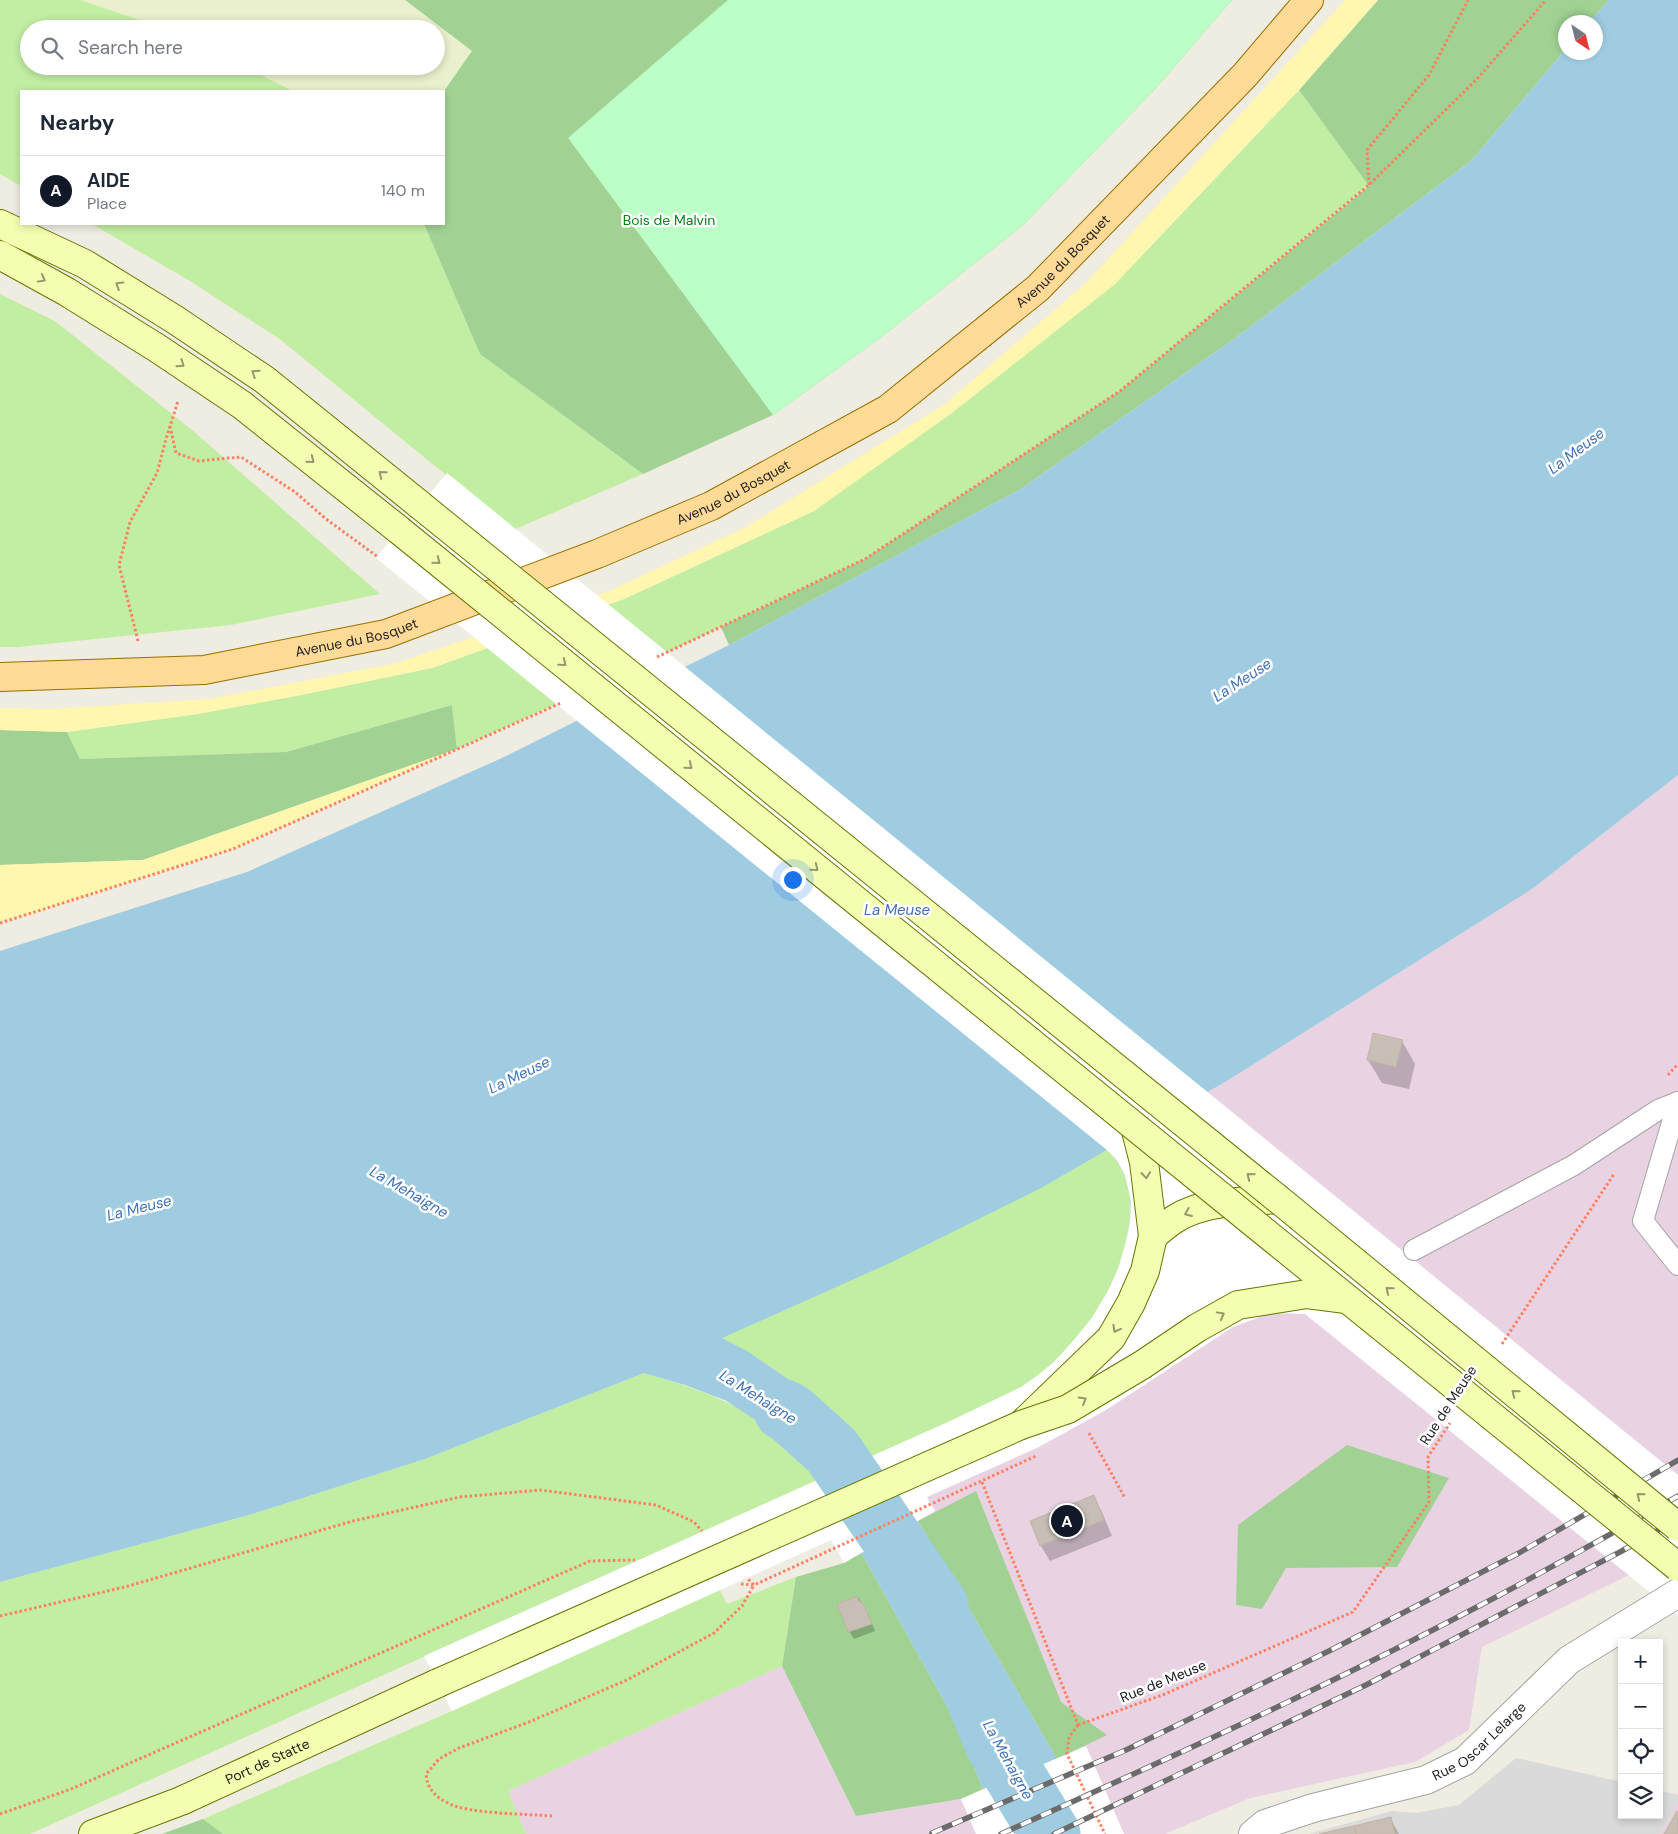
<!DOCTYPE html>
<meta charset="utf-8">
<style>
body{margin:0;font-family:"DM Sans",sans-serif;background:#f6f6f7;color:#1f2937}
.controls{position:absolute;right:15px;bottom:15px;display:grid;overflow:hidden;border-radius:0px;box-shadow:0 2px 8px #0003}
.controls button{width:45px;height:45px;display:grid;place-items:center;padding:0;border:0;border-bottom:1px solid #e0e1e3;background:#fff;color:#1f2937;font:25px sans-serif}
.compass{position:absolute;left:1558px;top:15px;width:45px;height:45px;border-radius:50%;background:#fff;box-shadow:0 2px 8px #0003;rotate:145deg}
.you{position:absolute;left:792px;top:879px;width:18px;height:18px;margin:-12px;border:4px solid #fff;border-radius:50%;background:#1a73e8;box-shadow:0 0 0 8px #1a73e833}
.badge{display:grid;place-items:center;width:32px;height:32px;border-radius:50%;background:#111827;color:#fff;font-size:16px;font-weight:700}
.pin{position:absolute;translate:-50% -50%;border:2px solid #fff;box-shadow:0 1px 5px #0006}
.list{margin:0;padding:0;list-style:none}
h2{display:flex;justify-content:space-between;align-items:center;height:65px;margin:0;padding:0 20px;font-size:21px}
h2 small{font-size:16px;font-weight:400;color:#747a83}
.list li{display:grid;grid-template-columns:32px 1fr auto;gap:15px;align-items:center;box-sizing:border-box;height:70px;padding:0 20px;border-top:1px solid #e0e1e3}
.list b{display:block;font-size:19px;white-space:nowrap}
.list p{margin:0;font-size:16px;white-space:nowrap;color:#747a83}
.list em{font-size:16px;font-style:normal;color:#747a83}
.icon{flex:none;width:28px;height:28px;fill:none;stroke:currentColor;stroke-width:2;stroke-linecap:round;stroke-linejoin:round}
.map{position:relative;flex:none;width:1678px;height:1834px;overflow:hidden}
.search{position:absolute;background:#fff;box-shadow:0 2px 8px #0003;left:20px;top:20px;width:425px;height:55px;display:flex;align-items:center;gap:12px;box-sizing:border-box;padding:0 18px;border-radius:28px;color:#747a83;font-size:19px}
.panel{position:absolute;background:#fff;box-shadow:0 2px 8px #0003;left:20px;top:90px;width:425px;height:135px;border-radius:0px}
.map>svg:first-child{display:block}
.residential{fill:#dbdada}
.industrial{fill:#e9d3e3}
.farmland{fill:#eaf0cc}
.grass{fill:#c2eea3}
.forest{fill:#a1d293}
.sand{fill:#fff6b0}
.park{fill:#bbfec6}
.water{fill:#9fcce1}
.pier{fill:#fff}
.shadow{fill:#0003}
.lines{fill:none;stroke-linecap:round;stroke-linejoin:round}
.river{stroke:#9fcce1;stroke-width:61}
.building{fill:#c7bfb5;stroke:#c2b3a3}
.lane-casing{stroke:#a4a4a4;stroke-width:22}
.street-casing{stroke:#a4a4a4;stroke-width:30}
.secondary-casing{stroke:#617800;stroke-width:30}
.primary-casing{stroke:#967100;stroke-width:30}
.path{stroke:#ff8063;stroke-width:3;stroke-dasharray:2.5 2.5;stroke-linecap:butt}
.lane{stroke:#fff;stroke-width:20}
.street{stroke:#fff;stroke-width:28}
.secondary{stroke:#f4feb1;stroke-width:28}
.primary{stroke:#ffdb97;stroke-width:28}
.rail-casing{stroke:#6b6b6b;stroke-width:5.5}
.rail{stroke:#fff;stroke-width:4;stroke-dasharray:11;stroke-linecap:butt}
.secondary-bridge-casing{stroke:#617800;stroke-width:30;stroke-linecap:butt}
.secondary-bridge{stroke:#f4feb1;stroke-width:28}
.oneway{stroke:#93996e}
.labels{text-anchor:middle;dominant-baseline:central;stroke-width:5;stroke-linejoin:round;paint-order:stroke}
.park-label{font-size:14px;fill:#038318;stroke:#fff}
.street-label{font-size:14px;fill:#1d1d1d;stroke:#fff}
.water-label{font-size:15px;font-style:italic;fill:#4272b4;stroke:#fff}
</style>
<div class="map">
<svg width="1678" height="1834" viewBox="0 0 1678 1834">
<rect width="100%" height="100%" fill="#efece2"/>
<path class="residential" d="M1516 1758 1622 1782V1815H1659V1790L1678 1795V1803L1660 1834H1309L1392 1811 1416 1813 1459 1805Z"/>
<g class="industrial">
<path d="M1678 775V1551L1482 1647 1469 1730 1415 1762 1250 1798 1165 1834H1124L1086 1746 1057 1759 918 1521 868 1458 834 1417 721 1338 1230 1079 1532 889Z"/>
<path d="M782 1666 856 1816 961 1799 976 1834H526L508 1791Z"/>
<path d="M1678 1803V1834H1660Z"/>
</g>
<path class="farmland" d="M80 0H404L473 51 444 91H293L243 66H436V29H167Z"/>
<g class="grass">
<path d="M0 0H80L167 29H29V66H243L293 91H21V186L0 174Z"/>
<path d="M1299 90 1369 185 1120 391 865 559 613 678 457 749 452 705 286 752 80 759 67 732 198 714 306 694 432 668 624 599 814 511 1114 285Z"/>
<path d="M92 224H424L480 354 643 474 513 530 281 340 190 281Z"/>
<path d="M0 294 55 321 192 430 380 594 231 625 18 647H0Z"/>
<path d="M1107 1150C1132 1175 1134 1204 1127 1237 1114 1298 1074 1352 1023 1386 1010 1395 993 1401 979 1408 942 1425 905 1441 868 1458 856 1444 846 1428 833 1416 800 1385 762 1359 721 1338 853 1280 982 1222 1107 1150Z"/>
<path d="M644 1373C692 1387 734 1400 774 1432 790 1445 804 1464 819 1479L30 1834H0V1582L249 1515 425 1459Z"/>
<path d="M796 1577 782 1666 508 1791 526 1834H223L203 1819 452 1711 720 1590 727 1604Z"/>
</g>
<g class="forest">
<path d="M405 0H1232L1157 87 1023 225 884 335 773 415 643 474 480 354 424 224H444V91L472 51Z"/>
<path d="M1378 0H1609L1589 22H1566L1565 50 1471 161 1238 336 1021 489 729 645 721 627 865 559 1120 391 1369 186 1299 90Z"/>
<path d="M452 705 457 749 143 860 0 865V730L67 732 80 759 286 752Z"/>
<path d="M1347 1445 1449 1478 1397 1567 1286 1568 1262 1609 1236 1605 1238 1525Z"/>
<path d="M976 1491 1061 1702 1107 1735 1057 1759 918 1521Z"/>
<path d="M861 1552 958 1726 983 1789 961 1799 856 1816 782 1666 796 1577 844 1563Z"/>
<path d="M203 1819 223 1834H162Z"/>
</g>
<g class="sand">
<path d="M1345 0H1378L1299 90 1114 285 952 413 814 511 624 599 432 668 306 694 198 714 67 732 0 730V708L51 709 209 699 397 663 609 591 746 527 945 404 1086 283Z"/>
<path d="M457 749 233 849 29 915 0 921V865L143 860Z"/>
</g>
<path class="park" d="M728 0H1232L1157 87 1023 225 884 335 773 415 568 138Z"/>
<g class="water">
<path d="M1609 0H1678V775L1532 889 1230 1079 1041 1188 890 1263 722 1338 747 1351 798 1386 834 1417 868 1458 819 1479 774 1432 725 1400 685 1385 644 1373 425 1459 249 1515 0 1582V951L247 872 502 758 729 645 1021 489 1238 336 1471 161 1565 50 1566 52H1596V22H1589Z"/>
<path d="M918 1521 1057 1759 983 1789 958 1726 861 1552Z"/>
</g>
<g class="pier">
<path d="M447 473 1678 1475V1615L1305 1314 1271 1313 1233 1327 1106 1410 1037 1448 927 1497 935 1511 844 1563 831 1540 452 1711 424 1656 948 1422 1021 1387 1038 1375 1054 1362 1073 1341 1091 1319 1108 1291 1118 1269 1125 1245 1130 1223 1131 1201 1125 1175 1117 1160 1107 1150 376 558Z"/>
<path d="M1086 1746 1124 1834H976L961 1799Z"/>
</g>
<g class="shadow">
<path d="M1402 1041 1415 1064 1409 1089 1382 1083 1368 1060Z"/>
<path d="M1093 1497 1102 1512 1112 1536 1050 1561 1041 1546Z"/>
<path d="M858 1597 868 1614 875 1631 854 1639 849 1631Z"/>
<path d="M1390 1818 1399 1834H1324Z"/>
</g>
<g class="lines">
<g class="river">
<path d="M784 1410 791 1414 832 1451 938 1606"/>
<path d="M978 1702 995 1743 1050 1834"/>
</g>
</g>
<g class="building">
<path d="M1373 1033 1403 1040 1396 1067 1367 1060Z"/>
<path d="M1094 1495 1104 1520 1040 1546 1030 1521Z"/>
<path d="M858 1596V1600L864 1605 872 1624 848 1632 837 1604Z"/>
<path d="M1677 1811 1678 1834H1664Z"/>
<path d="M1391 1817 1395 1834H1356L1354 1826Z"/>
<path d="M1354 1826 1356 1834H1319Z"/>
</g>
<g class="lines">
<defs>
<g id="lane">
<path d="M1678 1102 1643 1221 1678 1265"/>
<path d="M1414 1250 1574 1165 1658 1110 1678 1102"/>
</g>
<g id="street">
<path id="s1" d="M1253 1834 1265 1824 1313 1808 1426 1780 1465 1761 1569 1660 1678 1593"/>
</g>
<g id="secondary">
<path d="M0 224 85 264 174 319 265 380 420 505"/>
<path d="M0 255 67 292 157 348 242 405 399 530"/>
<path d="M1153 1236C1160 1230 1167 1224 1175 1219 1205 1200 1244 1202 1278 1199"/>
<path d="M1021 1425 1111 1338 1131 1303 1145 1271 1153 1236 1144 1162 1135 1127"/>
<path id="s2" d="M93 1834 181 1801 438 1683"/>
</g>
<g id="primary">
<path id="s3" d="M0 677 204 670 386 634 597 554 711 506 888 409 1038 288 1245 75 1309 0"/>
</g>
</defs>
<use href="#lane" class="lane-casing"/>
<use href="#street" class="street-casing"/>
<use href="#secondary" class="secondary-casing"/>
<use href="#primary" class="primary-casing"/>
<g class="path">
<path d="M1369 185 1367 150 1429 75 1468 0"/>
<path d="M170 426 176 453 199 461 241 457 295 492 326 519 378 557"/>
<path d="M138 641 119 565 130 522 157 473 166 439 178 401"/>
<path d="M657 657 865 559 1120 391 1369 185 1477 79 1546 0"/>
<path d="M0 923 233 849 561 703"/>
<path d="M1668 1075 1678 1064"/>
<path d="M1502 1344 1614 1174"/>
<path d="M1089 1433 1125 1498"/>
<path d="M982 1482 1078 1725"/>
<path d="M741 1584 754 1585 1036 1456"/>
<path d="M0 1616 125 1587 353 1521 460 1497 540 1490 656 1505 694 1522 702 1531"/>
<path d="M1078 1725 1165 1694 1353 1612 1429 1502 1428 1457 1450 1423"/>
<path d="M1078 1725 1069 1737 1067 1754 1105 1834"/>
<path d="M0 1814 71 1789 590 1561 635 1560"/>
<path d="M552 1816C528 1814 467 1814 448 1803 435 1797 427 1788 426 1774L439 1759 459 1748 529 1722 627 1680 714 1633 742 1606 754 1585 748 1579"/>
</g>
<use href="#lane" class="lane"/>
<use href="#street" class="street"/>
<use href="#secondary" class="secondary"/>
<use href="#primary" class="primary"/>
<defs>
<g id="rail">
<path d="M932 1833 1126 1750 1333 1649 1519 1553 1678 1460"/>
<path d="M1001 1834C1161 1762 1320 1690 1475 1608 1544 1572 1611 1534 1678 1496"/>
<path d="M1054 1834 1366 1685 1620 1552 1678 1519"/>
</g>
</defs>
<use href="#rail" class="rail-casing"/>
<use href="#rail" class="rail"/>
<defs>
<g id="secondary-bridge">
<path d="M420 505 1278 1199 1678 1527"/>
<path d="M399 530 1678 1567"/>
<path d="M438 1683 1021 1425 1068 1409 1142 1365 1197 1328 1238 1305 1307 1294 1346 1299"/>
</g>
</defs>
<use href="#secondary-bridge" class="secondary-bridge-casing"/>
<use href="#secondary-bridge" class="secondary-bridge"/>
</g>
<defs><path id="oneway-chevron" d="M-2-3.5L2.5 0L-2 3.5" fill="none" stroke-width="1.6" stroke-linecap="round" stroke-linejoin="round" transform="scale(1.25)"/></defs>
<g class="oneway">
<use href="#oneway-chevron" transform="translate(42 279) rotate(29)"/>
<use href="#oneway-chevron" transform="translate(119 285) rotate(-148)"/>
<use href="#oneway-chevron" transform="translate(181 364) rotate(34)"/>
<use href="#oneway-chevron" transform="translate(255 373) rotate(-146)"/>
<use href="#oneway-chevron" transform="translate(311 460) rotate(39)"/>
<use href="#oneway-chevron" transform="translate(382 474) rotate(-141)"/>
<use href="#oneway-chevron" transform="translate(437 561) rotate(39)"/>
<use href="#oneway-chevron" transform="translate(563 663) rotate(39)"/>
<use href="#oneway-chevron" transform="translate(689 766) rotate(39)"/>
<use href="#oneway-chevron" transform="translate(815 868) rotate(39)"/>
<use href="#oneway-chevron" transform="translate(1146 1175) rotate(84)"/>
<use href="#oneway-chevron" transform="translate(1250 1176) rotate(-141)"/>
<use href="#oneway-chevron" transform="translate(1188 1213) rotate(157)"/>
<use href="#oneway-chevron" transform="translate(1389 1290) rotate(-141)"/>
<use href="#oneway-chevron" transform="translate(1221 1315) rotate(-29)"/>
<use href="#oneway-chevron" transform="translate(1116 1329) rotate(119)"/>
<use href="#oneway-chevron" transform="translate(1515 1393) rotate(-141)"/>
<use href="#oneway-chevron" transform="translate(1083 1400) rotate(-31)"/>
<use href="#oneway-chevron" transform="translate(1640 1496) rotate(-141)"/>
</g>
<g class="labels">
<g class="park-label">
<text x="669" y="220">Bois de Malvin</text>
</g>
<g class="street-label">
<text stroke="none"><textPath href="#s3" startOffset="1170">Avenue du Bosquet</textPath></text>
<text stroke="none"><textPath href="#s3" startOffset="765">Avenue du Bosquet</textPath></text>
<text stroke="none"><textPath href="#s3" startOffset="360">Avenue du Bosquet</textPath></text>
<text transform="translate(1448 1405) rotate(-57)">Rue de Meuse</text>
<text transform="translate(1163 1681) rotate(-22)">Rue de Meuse</text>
<text stroke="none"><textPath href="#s1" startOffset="249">Rue Oscar Lelarge</textPath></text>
<text stroke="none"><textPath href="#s2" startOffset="189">Port de Statte</textPath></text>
</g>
<g class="water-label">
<text transform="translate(1576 451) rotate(-37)">La Meuse</text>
<text transform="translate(1242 680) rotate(-33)">La Meuse</text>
<text x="897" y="910">La Meuse</text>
<text transform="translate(519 1075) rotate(-26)">La Meuse</text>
<text transform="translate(409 1192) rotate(30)">La Mehaigne</text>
<text transform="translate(139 1208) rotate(-14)">La Meuse</text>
<text transform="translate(758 1397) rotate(32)">La Mehaigne</text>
<text transform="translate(1008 1760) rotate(61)">La Mehaigne</text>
</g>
</g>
</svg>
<div class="controls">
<button>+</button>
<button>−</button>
<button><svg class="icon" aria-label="locate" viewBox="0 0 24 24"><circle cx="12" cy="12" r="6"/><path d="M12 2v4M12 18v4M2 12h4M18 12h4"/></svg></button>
<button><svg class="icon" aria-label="layers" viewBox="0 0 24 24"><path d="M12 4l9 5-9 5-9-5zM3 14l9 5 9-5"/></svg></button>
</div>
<svg class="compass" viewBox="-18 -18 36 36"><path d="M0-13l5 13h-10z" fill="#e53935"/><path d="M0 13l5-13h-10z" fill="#747a83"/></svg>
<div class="you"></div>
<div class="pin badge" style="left:1067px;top:1521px">A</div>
<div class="search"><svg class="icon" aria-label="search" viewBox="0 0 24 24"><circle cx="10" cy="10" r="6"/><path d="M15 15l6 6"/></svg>Search here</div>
<section class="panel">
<h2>Nearby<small></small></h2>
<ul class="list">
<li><span class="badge">A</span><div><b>AIDE</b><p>Place</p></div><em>140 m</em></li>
</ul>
</section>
</div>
